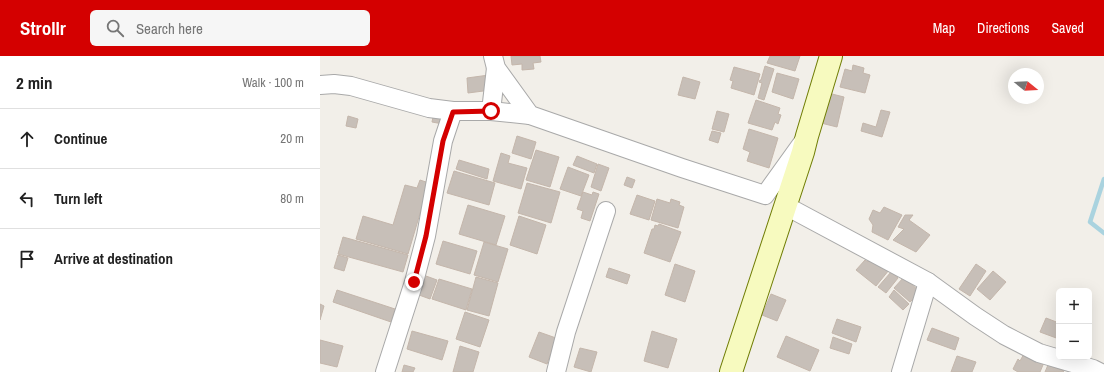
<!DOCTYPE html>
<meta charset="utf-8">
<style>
body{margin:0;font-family:"Archivo Narrow",sans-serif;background:#f6f6f6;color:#222}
.controls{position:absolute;right:12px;bottom:12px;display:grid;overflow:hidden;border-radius:6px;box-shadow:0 4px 16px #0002}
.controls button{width:36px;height:36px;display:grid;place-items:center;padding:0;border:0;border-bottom:1px solid #e0e0e0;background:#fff;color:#222;font:20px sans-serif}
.compass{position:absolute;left:688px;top:12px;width:36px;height:36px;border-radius:50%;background:#fff;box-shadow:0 4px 16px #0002;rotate:108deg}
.stop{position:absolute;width:12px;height:12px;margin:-9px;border:3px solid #d40000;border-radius:50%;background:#fff}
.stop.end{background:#d40000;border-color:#fff;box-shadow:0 1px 4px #0008}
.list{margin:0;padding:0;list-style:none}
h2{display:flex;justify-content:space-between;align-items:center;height:52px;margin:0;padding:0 16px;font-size:17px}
h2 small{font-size:13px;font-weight:400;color:#767676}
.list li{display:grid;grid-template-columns:26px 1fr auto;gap:12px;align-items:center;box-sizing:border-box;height:60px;padding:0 16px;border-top:1px solid #e0e0e0}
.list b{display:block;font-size:15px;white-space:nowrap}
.list em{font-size:13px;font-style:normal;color:#767676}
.icon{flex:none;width:22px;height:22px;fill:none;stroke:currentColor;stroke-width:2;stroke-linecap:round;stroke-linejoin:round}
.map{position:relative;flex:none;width:784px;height:316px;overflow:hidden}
header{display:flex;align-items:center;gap:24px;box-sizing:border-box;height:56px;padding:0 20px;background:#d40000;color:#fff}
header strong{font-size:19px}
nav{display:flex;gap:22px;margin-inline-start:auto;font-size:14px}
.search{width:280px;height:36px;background:#f6f6f6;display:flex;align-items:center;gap:10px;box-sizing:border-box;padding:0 14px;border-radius:6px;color:#767676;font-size:15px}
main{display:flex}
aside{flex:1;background:#fff}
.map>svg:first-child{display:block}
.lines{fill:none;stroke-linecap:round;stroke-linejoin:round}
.stream{stroke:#aad3df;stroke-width:4.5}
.building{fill:#c7bfb8;stroke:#c4b6ab}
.street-casing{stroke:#a9a9a9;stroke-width:20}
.secondary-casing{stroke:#707d05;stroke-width:24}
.street{stroke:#fff;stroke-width:18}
.secondary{stroke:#f7fabf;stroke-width:22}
.route{stroke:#d40000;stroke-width:5}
</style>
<header>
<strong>Strollr</strong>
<div class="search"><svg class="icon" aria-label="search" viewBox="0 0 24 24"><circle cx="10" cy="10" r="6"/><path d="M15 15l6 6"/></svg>Search here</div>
<nav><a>Map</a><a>Directions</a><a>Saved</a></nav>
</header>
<main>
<aside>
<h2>2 min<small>Walk · 100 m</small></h2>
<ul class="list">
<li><svg class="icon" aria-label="ahead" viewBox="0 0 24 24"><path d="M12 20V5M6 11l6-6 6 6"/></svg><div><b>Continue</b></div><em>20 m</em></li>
<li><svg class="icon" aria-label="left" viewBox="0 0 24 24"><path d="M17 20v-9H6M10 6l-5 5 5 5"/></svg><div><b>Turn left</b></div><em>80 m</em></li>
<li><svg class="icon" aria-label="arrive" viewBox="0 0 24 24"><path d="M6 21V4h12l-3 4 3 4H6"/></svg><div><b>Arrive at destination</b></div></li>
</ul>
</aside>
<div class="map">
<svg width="784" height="316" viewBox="0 0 784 316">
<rect width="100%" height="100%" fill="#f2efe9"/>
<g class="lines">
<path class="stream" d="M784 123 770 166 784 177"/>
</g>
<g class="building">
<path d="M191 0H220L221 6 213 7 214 13 202 14V8L192 9Z"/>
<path d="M450 0H480L475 15 447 7Z"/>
<path d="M533 9 544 12 543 17 550 19 545 37 520 31 525 13 532 15Z"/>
<path d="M445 10 454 13 444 44 438 42 442 27 439 26 440 24H441Z"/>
<path d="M414 11 440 18 434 39 411 32 413 25 410 24Z"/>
<path d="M457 17 479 23 473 43 452 36Z"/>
<path d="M169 19 171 34 148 37 147 22Z"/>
<path d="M363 21 380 26 375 43 358 39Z"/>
<path d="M508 37 524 41 517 71 501 67Z"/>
<path d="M436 44 460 52 458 58 461 59 458 68 455 66 452 74 428 67Z"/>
<path d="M561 54 570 56 562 81 541 75 543 67 556 71Z"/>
<path d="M397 55 409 58 404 76 392 73Z"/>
<path d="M114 56 125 58 123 68 112 66Z"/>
<path d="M28 60 38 63 36 72 26 70Z"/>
<path d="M429 73 458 82 449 112 427 105 430 96 423 93Z"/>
<path d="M392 75 401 77 398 87 389 84Z"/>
<path d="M197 80 216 86 211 103 192 97Z"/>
<path d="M216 94 239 101 230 131 206 124Z"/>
<path d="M181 97 190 100 188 107 207 112 201 133 173 125Z"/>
<path d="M257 100 277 108 274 117 253 109Z"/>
<path d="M139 104 169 113 167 123 136 113Z"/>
<path d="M278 108 289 112 281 135 271 131Z"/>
<path d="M248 111 269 119 261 140 240 133Z"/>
<path d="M134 115 175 127 169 149 127 137Z"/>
<path d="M307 121 315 124 312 132 304 129Z"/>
<path d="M100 124 109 127 88 198 36 183 43 160 73 169 85 129 97 132Z"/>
<path d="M207 127 240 136 231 167 198 157Z"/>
<path d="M263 136 272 139 273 136 279 138 270 165 261 162 263 155 257 153Z"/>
<path d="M317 139 335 145 329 164 310 158Z"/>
<path d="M337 143 350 147 351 143 360 146 359 149 364 151 358 172 331 164Z"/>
<path d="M148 149 185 160 176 189 139 178Z"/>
<path d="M564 151 582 159 568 184 552 176 553 169 549 163 553 154 560 157Z"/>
<path d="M585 159H593L589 164 610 179 596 196 573 184 584 173 578 171Z"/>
<path d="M199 160 226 169 217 198 190 189Z"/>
<path d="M339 168 361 176 350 206 324 197 332 173H334L335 169 338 170Z"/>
<path d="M23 181 88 199 83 216 18 198Z"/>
<path d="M123 185 157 195 150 218 116 208Z"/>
<path d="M164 186 188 193 178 226 154 219Z"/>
<path d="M18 199 28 202 24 215 14 212Z"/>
<path d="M553 200 569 214 556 230 536 214 545 204 548 206Z"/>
<path d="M355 208 375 215 365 246 345 239Z"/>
<path d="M656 208 666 215 650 240 639 233Z"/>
<path d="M289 212 310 219 307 228 286 221Z"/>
<path d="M673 215 686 226 670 244 657 233Z"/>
<path d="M571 216 578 222 566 237 558 231Z"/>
<path d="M106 220 117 224 110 243 99 239Z"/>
<path d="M156 221 178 227 169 260 147 254Z"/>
<path d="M584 221 600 236 590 246 574 232Z"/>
<path d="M119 223 152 233 146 254 112 243Z"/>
<path d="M17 234 75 253 71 266 13 246Z"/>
<path d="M574 234 589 248 583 254 569 241Z"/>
<path d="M451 238 466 244 457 265 442 259Z"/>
<path d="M0 248 4 250 0 264Z"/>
<path d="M145 256 169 264 160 291 136 283Z"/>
<path d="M726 262 739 267V283L720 276Z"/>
<path d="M517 263 541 271 536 286 512 277Z"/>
<path d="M612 272 639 282 635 294 607 284Z"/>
<path d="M92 275 128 285 122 304 87 293Z"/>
<path d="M332 275 357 283 348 312 324 305Z"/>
<path d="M219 276 236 282 227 308 209 301Z"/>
<path d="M466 280 499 294 490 315 457 301Z"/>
<path d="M513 281 532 288 529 298 510 292Z"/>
<path d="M0 284 23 290 17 311 0 307Z"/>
<path d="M140 290 159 296 153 316H133Z"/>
<path d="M260 292 277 296 271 316 254 311Z"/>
<path d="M705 296 725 304 720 316H698L693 313 698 303 700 305Z"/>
<path d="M637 300 656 306 652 316H631Z"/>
<path d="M84 309 95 312 93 316H82Z"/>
<path d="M728 309 744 315 743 316H725Z"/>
</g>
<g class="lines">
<defs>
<g id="street">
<path d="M173 0 176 12 210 59 362 112 445 139 483 86"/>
<path d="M0 29 14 28 31 30 109 52 133 55H171L210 59"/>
<path d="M171 55 176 12"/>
<path d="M466 150 608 226 655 260 684 279 719 297 773 313 779 316"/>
<path d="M65 316 94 226 106 180 123 85 133 55"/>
<path d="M236 316 246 276 286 155"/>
<path d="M581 316 608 226"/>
</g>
<path id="secondary" d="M411 316 483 96 487 80 511 0"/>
</defs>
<use href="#street" class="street-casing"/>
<use href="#secondary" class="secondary-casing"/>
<use href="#street" class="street"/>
<use href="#secondary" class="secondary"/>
</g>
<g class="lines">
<path class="route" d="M94 226 106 180 123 85 133 56 171 55"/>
</g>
</svg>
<div class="controls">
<button>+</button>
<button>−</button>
</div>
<svg class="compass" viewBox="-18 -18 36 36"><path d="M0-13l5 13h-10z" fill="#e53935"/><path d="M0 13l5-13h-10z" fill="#767676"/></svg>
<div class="stop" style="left:171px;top:55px"></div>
<div class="stop end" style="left:94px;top:226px"></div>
</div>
</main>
